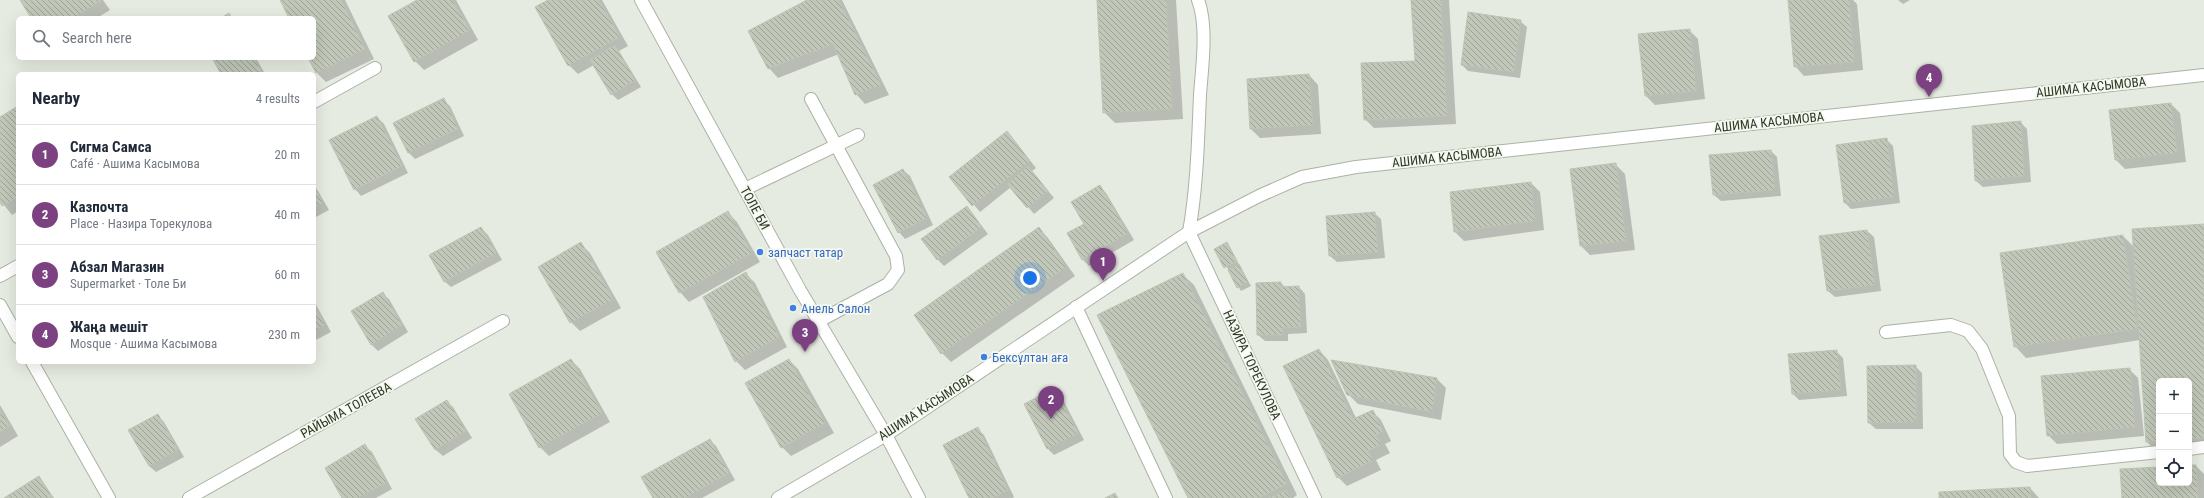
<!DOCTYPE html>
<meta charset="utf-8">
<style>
body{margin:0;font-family:"Roboto Condensed",sans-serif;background:#f6f6f7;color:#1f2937}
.controls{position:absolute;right:12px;bottom:12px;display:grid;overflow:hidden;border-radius:6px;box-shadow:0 4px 16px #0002}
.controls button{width:36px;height:36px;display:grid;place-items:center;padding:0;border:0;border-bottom:1px solid #e0e1e3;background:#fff;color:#1f2937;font:20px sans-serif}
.you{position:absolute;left:1030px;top:278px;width:14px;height:14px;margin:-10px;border:3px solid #fff;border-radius:50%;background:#1a73e8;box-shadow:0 0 0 6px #1a73e833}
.badge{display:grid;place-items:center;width:26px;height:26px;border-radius:50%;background:#7b4180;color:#fff;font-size:13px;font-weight:700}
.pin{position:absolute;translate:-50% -33px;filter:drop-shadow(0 1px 2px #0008)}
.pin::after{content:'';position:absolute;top:21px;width:14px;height:12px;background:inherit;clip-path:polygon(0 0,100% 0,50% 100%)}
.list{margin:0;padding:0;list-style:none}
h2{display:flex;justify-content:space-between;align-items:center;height:52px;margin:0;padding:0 16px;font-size:17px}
h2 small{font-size:13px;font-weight:400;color:#747a83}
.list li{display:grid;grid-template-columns:26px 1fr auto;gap:12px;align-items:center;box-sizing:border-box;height:60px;padding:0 16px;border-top:1px solid #e0e1e3}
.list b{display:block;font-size:15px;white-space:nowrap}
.list p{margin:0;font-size:13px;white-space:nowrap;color:#747a83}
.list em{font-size:13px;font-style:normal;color:#747a83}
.icon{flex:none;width:22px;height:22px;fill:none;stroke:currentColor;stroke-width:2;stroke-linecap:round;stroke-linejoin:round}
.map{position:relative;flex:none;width:2204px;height:498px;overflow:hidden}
.search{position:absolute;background:#fff;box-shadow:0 4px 16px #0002;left:16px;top:16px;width:300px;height:44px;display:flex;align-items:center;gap:10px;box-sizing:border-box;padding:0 14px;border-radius:6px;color:#747a83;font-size:15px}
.panel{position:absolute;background:#fff;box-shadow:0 4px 16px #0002;left:16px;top:72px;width:300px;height:292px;border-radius:6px}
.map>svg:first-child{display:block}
.shadow{fill:#0003}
.building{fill:url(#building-back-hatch);stroke:#bcc4b4}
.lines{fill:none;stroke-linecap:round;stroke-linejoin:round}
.minor-casing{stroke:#aab2a4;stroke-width:14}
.tertiary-casing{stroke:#aab2a4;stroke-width:14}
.minor{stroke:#fff;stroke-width:12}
.tertiary{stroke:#fff;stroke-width:12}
.shop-dot{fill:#3f7fe0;stroke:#f5f7f1;stroke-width:1.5}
.labels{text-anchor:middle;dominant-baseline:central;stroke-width:3.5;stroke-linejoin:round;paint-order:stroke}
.street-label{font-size:13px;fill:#2c3a22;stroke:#f5f7f1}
.shop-label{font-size:13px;fill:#366cbe;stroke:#f5f7f1;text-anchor:start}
</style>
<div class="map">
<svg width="2204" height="498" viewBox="0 0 2204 498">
<defs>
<pattern id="building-back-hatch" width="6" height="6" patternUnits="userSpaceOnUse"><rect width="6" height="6" fill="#c1c8b9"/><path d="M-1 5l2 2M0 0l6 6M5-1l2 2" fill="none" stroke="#9da396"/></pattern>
</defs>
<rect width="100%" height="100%" fill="#e6ebe1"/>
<g class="shadow">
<path d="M21 0H103L110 10 97 18H32Z"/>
<path d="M281 0H345L374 59 326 82 317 73 310 58H314V18H290Z"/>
<path d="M419 0H456L478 40 424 70 415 61Z"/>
<path d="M550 0H602L628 46 619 51 641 87 618 100 612 94 594 65 578 74 569 65Z"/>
<path d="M810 0H842L889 95 865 104 856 94 839 54 778 78 769 68Z"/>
<path d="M1098 0H1176L1183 119 1115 123 1104 112Z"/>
<path d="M1412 0H1449L1456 124 1374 128 1365 119 1416 62Z"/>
<path d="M1789 0H1853L1857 4 1863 70 1804 76 1795 66Z"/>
<path d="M1898 0H1910L1903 4Z"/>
<path d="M1520 21 1527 27 1520 78 1468 71 1462 65Z"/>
<path d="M1689 30 1698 39 1705 99 1655 105 1645 95Z"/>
<path d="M213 58H256L265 74H222Z"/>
<path d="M1309 75 1318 85 1321 134 1260 138 1251 129Z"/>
<path d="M443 100 450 106 464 136 415 159 409 153 395 124Z"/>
<path d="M2171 104 2180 113 2186 162 2125 169 2116 160Z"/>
<path d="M18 107V211L12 215 0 200V118Z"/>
<path d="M377 117 384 124 408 173 361 196 355 189Z"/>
<path d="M2020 122 2027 129 2031 182 1983 187 1976 181Z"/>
<path d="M1013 139 1036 168 1032 171 1054 198 1034 214 1011 187 980 212 951 177Z"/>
<path d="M1887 140 1893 146 1900 203 1851 209 1845 203Z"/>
<path d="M1771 151 1777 157 1781 196 1721 201 1714 195Z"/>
<path d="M1616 165 1625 174 1635 250 1590 255 1581 246 1571 170Z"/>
<path d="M903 170 910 176 933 225 905 239 899 232Z"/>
<path d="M1531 183 1540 192 1544 230 1464 241 1455 232 1451 193Z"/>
<path d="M314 184 329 210 314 218Z"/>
<path d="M1099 186 1106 193 1134 240 1089 266 1082 259 1085 224Z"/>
<path d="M967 207 988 234 944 266 937 259Z"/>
<path d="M728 213 737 222 760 262 689 302 680 292 658 252Z"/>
<path d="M1374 213 1381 219 1385 258 1337 262 1330 256Z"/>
<path d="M2204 225V450L2189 451V381H2159L2158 453 2147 442 2140 340 2026 358 2015 346 2123 236 2134 247Z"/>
<path d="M481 228 488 235 502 260 451 287 444 281Z"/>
<path d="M1039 228 1048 238 1075 276 951 362 942 353 916 315Z"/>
<path d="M1867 231 1874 237 1881 291 1835 297 1828 291Z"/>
<path d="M1227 243 1251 286 1241 291 1216 249Z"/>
<path d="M581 244 590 253 621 308 580 331 571 322Z"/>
<path d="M746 274 755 283 787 347 745 370 736 361 704 297Z"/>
<path d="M1182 274 1194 285 1297 495 1293 498H1189Z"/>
<path d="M1281 283 1286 288 1299 287 1305 294 1307 333 1288 334V341H1265L1258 335Z"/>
<path d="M382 293 389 299 408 332 378 351 371 344Z"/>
<path d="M314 301 331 332 314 341Z"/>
<path d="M1319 350 1328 360 1356 418 1372 411 1381 420 1391 441 1385 444 1390 453 1376 460 1381 470 1347 486 1338 477Z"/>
<path d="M1836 351 1843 358 1847 396 1799 400 1793 394Z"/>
<path d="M571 360 580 369 610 422 549 456 540 447Z"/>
<path d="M789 360 798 369 834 433 791 456 782 447Z"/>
<path d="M1333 361 1437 379 1446 388 1441 420 1358 404 1348 394Z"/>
<path d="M1915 366 1922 373 1923 429H1876L1869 423Z"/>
<path d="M2129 369 2138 378 2144 436 2057 444 2048 435Z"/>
<path d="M1055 389 1061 396 1084 440 1054 455 1048 449 1025 404Z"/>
<path d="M446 401 453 407 472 438 443 456 436 450 417 419Z"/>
<path d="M0 405 18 436 0 447Z"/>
<path d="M157 415 164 422 184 457 156 472 149 466 130 431Z"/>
<path d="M978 429 984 435 1014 497 1012 498H970Z"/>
<path d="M710 440 716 446 735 480 702 498H654Z"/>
<path d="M365 446 372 452 392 489 376 498H343Z"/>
<path d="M2189 466H2196L2204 474V498H2123L2159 468V483H2189Z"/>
<path d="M39 478 54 498H6Z"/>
<path d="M2030 488 2039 498H1940Z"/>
</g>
<g class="building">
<path d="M20 0H101V1L73 18H31Z"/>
<path d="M280 0H341L365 49 316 73 308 58H314V18H289Z"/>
<path d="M417 0H452L470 30 414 62 388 16Z"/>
<path d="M548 0H599L620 37 568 66 535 7Z"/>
<path d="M807 0H839L881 85 855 95 833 44 768 69 748 31Z"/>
<path d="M1097 0H1166L1172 109 1103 113Z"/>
<path d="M1411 0H1441L1447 116 1364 120 1361 63 1415 61Z"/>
<path d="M1788 0H1849L1854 62 1794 67Z"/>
<path d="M1468 12 1521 20 1514 72 1461 65Z"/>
<path d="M229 13 232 18H221Z"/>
<path d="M1690 29 1696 91 1645 96 1638 34Z"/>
<path d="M615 45 635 80 611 95 590 60Z"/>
<path d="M212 58H254L263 74H221Z"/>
<path d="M1309 74 1313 125 1250 129 1247 79Z"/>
<path d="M444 98 458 129 408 153 393 123Z"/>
<path d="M2171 103 2177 153 2115 160 2109 110Z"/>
<path d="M18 106V197L2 206 0 202V117Z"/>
<path d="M377 116 402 166 354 190 329 140Z"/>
<path d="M2021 121 2024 176 1975 181 1972 126Z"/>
<path d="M1007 131 1030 161 972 206 949 177Z"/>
<path d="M1887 138 1894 197 1844 203 1836 145Z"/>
<path d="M1771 150 1775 190 1713 195 1709 155Z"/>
<path d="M1616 163 1626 241 1580 246 1570 169Z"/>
<path d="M1028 166 1048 191 1027 208 1007 184Z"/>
<path d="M903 169 927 218 898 233 873 185Z"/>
<path d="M1531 182 1535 221 1454 232 1450 192Z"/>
<path d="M1100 185 1128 233 1082 260 1067 233 1084 224 1071 202Z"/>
<path d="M314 187 323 203 314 208Z"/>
<path d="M967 206 982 227 937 260 921 239Z"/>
<path d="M728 211 752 253 679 293 656 252Z"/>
<path d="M1375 212 1378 252 1329 256 1326 216Z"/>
<path d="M2204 224V438L2189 439V381H2159V441L2146 442 2132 229Z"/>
<path d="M481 227 496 253 444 282 429 255Z"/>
<path d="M1039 227 1066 267 941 354 914 315Z"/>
<path d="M1867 230 1875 285 1827 291 1819 236Z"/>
<path d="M2123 235 2137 329 2014 347 2000 253Z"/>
<path d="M581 242 613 299 570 323 538 267Z"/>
<path d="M1227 242 1237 261 1224 268 1214 249Z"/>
<path d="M1239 264 1248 282 1237 288 1228 270Z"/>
<path d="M746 272 779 337 735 362 703 297Z"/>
<path d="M1183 273 1287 484 1259 498H1188L1097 315Z"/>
<path d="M1281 282V287L1299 286 1301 327 1282 328V335H1257L1256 283Z"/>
<path d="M383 292 402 325 371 345 351 311Z"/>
<path d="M314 305 325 325 314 331Z"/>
<path d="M1319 349 1353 419 1373 410 1383 432 1376 435 1381 444 1368 451 1373 460 1337 478 1283 366Z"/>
<path d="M1837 350 1841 390 1792 394 1788 354Z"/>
<path d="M571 359 602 413 539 448 509 394Z"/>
<path d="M789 359 825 423 781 448 745 383Z"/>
<path d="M1331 360 1437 378 1432 412 1347 395Z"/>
<path d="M1916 365V422L1868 423 1867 366Z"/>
<path d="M2130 368 2135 427 2047 436 2041 376Z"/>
<path d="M1055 388 1078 433 1047 449 1024 404Z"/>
<path d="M447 400 466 431 435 450 415 419Z"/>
<path d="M0 410 10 426 0 432Z"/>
<path d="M158 414 178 450 149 466 128 430Z"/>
<path d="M978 427 1008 490 993 498H969L943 445Z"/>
<path d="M710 439 729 473 685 498H653L641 477Z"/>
<path d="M365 444 387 482 358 498H342L325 468Z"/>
<path d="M2189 465H2196L2198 498H2122L2120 469 2159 467V483H2189Z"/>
<path d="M39 476 53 498H4Z"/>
<path d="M2030 487 2031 498H1939V492Z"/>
<path d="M1286 490 1290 498H1269Z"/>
<path d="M1115 493 1118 498H1105Z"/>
</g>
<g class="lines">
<defs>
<g id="minor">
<path d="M811 99 896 256 898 270 888 284 819 321"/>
<path d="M314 102 375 68"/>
<path d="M745 189 858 135"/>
<path d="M1189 232 1315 498"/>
<path d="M1189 232C1197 187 1198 141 1200 95 1202 67 1208 26 1198 0"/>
<path d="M0 276 18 266"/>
<path d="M0 305 18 337"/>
<path d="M1076 307 1166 498"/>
<path d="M1886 332 1951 325 1968 331 1982 349 2009 416 2010 454 2016 462 2027 466 2159 452"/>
<path d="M32 362 109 498"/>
<path d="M2189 449 2204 447"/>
<path d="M189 498 503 321"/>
<path d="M778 498 886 435 1189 232 1259 196 1302 177 1356 167 2204 75"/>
</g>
<path id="tertiary" d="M641 0 800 290 886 435 919 498"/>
</defs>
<use href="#minor" class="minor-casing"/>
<use href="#tertiary" class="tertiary-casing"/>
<use href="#minor" class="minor"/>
<use href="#tertiary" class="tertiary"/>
</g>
<g class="shop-dot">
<circle cx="760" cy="252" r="4"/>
<circle cx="793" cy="308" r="4"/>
<circle cx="984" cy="357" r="4"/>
</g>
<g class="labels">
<g class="street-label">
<text transform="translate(2091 87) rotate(-6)">АШИМА КАСЫМОВА</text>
<text transform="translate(1769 122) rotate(-6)">АШИМА КАСЫМОВА</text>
<text transform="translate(1447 157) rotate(-6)">АШИМА КАСЫМОВА</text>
<text transform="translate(755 208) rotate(61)">ТОЛЕ БИ</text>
<text transform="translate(1252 365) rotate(65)">НАЗИРА ТОРЕКУЛОВА</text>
<text transform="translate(926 407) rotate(-33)">АШИМА КАСЫМОВА</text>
<text transform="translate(346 410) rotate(-29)">РАЙЫМА ТОЛЕЕВА</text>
</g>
<g class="shop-label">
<text x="768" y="252">запчаст татар</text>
<text x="801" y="308">Анель Салон</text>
<text x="992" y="357">Бексұлтан аға</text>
</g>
</g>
</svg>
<div class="controls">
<button>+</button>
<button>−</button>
<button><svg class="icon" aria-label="locate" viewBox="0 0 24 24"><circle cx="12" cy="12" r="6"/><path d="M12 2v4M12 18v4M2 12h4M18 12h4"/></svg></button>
</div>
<div class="you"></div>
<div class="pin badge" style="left:1103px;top:281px">1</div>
<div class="pin badge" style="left:1051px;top:419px">2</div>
<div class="pin badge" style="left:805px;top:352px">3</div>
<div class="pin badge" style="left:1929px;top:97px">4</div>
<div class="search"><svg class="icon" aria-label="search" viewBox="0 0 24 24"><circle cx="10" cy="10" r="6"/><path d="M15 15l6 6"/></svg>Search here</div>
<section class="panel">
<h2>Nearby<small>4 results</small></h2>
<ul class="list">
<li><span class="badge">1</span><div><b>Сигма Самса</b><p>Café · Ашима Касымова</p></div><em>20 m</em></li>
<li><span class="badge">2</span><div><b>Казпочта</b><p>Place · Назира Торекулова</p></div><em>40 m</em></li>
<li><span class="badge">3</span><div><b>Абзал Магазин</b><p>Supermarket · Толе Би</p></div><em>60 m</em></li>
<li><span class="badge">4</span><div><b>Жаңа мешіт</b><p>Mosque · Ашима Касымова</p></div><em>230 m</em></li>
</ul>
</section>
</div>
